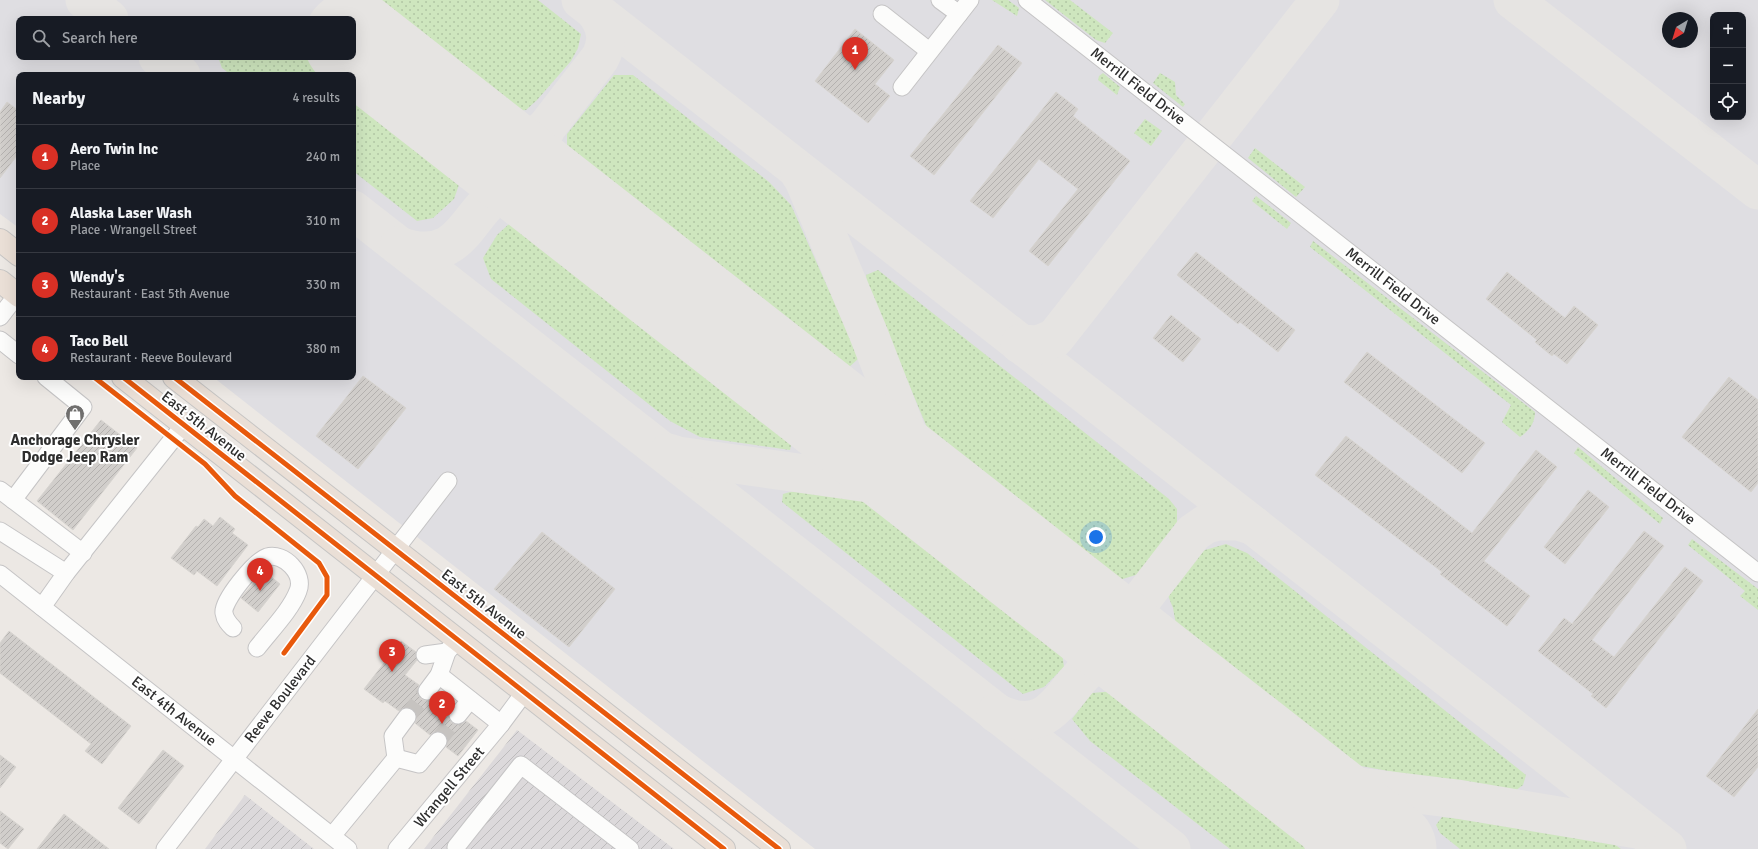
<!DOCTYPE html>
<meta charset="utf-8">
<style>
body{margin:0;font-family:Signika,sans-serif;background:#242831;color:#f1f3f6}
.controls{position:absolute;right:12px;top:12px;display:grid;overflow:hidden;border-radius:8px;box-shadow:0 4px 16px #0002}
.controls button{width:36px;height:36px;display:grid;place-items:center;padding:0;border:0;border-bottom:1px solid #363941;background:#171b24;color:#f1f3f6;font:20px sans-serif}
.compass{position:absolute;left:1662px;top:12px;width:36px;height:36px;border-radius:50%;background:#171b24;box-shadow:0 4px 16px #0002;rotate:218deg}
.you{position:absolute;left:1096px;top:537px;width:14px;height:14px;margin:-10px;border:3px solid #fff;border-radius:50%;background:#1a73e8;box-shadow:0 0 0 6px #1a73e833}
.badge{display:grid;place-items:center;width:26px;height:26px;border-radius:50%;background:#d93025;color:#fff;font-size:13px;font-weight:700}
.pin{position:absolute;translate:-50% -33px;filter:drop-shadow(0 1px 2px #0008)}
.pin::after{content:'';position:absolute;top:21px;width:14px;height:12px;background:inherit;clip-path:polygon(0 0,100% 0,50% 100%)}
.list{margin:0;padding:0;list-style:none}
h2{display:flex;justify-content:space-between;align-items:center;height:52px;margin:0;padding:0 16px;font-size:17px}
h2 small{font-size:13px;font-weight:400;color:#9ea1a6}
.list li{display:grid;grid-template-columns:26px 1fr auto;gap:12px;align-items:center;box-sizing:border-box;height:64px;padding:0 16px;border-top:1px solid #363941}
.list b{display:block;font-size:15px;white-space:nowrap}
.list p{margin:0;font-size:13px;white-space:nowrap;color:#9ea1a6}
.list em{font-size:13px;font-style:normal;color:#9ea1a6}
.icon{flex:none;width:22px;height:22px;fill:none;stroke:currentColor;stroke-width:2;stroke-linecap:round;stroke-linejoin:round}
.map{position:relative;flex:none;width:1758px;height:849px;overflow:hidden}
.search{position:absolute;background:#171b24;box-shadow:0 4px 16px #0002;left:16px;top:16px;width:340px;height:44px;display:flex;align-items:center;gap:10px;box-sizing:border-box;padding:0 14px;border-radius:8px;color:#9ea1a6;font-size:15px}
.panel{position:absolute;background:#171b24;box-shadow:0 4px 16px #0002;left:16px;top:72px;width:340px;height:308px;border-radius:8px}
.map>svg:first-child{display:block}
.industrial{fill:url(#industrial-furrows)}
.airport{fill:#dfdee2;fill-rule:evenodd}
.grass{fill:url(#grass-dots)}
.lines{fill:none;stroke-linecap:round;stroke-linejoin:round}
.taxiway{stroke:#e6e4e2;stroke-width:39}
.runway{stroke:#e6e4e2;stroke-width:99}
.building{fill:url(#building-hatch);stroke:#d7d4d0}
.minor-tunnel{stroke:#c6c3c0;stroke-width:17;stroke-dasharray:17 8;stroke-linecap:butt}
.minor-casing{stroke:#c5c4c5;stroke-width:19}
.highway-casing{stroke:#c6c5c4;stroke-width:24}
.minor{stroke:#fcfcfb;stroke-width:17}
.highway{stroke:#eadfd6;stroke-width:22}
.cycleway-casing{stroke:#fff;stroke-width:8}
.cycleway{stroke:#e8590c;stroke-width:5}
.labels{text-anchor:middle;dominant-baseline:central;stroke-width:4;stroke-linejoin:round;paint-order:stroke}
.street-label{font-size:15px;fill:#2e2e2e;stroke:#fff}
.poi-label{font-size:15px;font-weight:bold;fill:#2e2e2e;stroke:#fff}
</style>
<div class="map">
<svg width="1758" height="849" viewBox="0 0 1758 849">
<defs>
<pattern id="industrial-furrows" width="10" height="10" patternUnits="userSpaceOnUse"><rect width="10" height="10" fill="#dcd9db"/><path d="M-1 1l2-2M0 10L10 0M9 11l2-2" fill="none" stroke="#bdbbbc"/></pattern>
<pattern id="grass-dots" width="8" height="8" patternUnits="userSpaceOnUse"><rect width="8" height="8" fill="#cee6be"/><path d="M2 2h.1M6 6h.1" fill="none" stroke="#b1c6a4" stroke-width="1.8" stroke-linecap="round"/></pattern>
<pattern id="building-hatch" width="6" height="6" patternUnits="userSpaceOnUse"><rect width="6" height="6" fill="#d1cecb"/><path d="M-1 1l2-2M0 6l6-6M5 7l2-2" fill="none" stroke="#b4b1af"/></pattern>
</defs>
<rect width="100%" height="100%" fill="#ece8e4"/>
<g class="industrial">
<path d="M517 730 674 849H424Z"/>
<path d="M245 795 314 849H205Z"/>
</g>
<path class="airport" d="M0 0H1758V849H815L213 377H353V75H19V228L0 214ZM1713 15H1743V117H1713ZM1668 18H1692V42H1668ZM19 19H353V57H19Z"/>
<g class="grass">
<path d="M366 0H538L581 34 578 48 571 61 537 100 526 110 505 112Z"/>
<path d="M992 0H1008L1019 8 1017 16Z"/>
<path d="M1045 0H1070L1113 33 1105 43 1096 40Z"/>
<path d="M218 57H308L332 75H231L222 68Z"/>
<path d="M1103 73 1120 87 1117 95 1098 80 1099 76Z"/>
<path d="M1160 73 1175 82 1176 95 1185 104 1183 107 1153 83Z"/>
<path d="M614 75H633L769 182 791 205 859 358 846 370 567 153V134Z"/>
<path d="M353 91 451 165 461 179 454 199 433 218 417 221 353 171Z"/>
<path d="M1145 119 1162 131 1151 146 1134 133Z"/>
<path d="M1255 148 1305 187 1296 197 1248 158Z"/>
<path d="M1256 196 1291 223 1287 229 1252 201Z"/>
<path d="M510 223 524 225 792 441 790 450 700 437 670 421 491 279 483 258 497 235Z"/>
<path d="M1313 241 1535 412C1535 423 1529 431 1520 437L1502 422 1511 405 1310 247Z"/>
<path d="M878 270 1169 499 1177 509V528L1139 574 1116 581 931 437 867 285 866 275Z"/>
<path d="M1578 447 1663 518 1660 524 1574 453Z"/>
<path d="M797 490 872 502 887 508 1061 645 1064 667 1044 687 1023 694 782 502 783 494Z"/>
<path d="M1692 539 1758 589V610L1740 596 1745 591 1688 545Z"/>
<path d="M1226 544 1247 553 1526 775 1523 785 1511 794 1345 763 1176 625 1173 608 1167 593 1198 552Z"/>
<path d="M1114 691 1120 692 1299 833 1306 849H1230L1090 741 1072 719 1092 693Z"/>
<path d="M1442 817 1583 832 1610 841 1621 849H1460L1440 833 1436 825Z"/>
</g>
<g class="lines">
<g class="taxiway">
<path d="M85 0 109 19"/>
<path d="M581 0 1667 849"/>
<path d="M1513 0 1758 190"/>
<path d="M158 57 181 75"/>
<path d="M476 136C504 147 522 148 546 128"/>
<path d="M800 174 804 180 869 335 919 464 924 475 950 507"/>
<path d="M560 202 543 180 540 173 538 164 539 145 546 128 600 58C609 41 607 27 595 11"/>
<path d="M353 210 1171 849"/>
<path d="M399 246C475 273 467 185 522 189 535 190 548 197 560 202"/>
<path d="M1020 344 1038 345 1055 338 1320 0"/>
<path d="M668 453 678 456 904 488 950 507"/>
<path d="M1069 600C1091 625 1097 641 1084 673"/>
<path d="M1153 665 1140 646 1137 637 1136 618 1142 599 1193 533 1206 524 1218 521H1238L1254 526"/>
<path d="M996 713C1064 745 1063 665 1114 657 1127 655 1140 661 1153 665"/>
<path d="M1276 762 1303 775 1327 783 1457 799 1637 829"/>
<path d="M1277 763 1294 783 1307 803 1326 849"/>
</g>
<path class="runway" d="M353 40 1387 849"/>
</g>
<g class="building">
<path d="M855 29 894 60 875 84 890 96 868 123 815 81Z"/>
<path d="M998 45 1022 63 934 175 910 156Z"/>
<path d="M1056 92 1078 109 1073 116 1130 161 1048 266 1029 251 1078 189 1039 159 993 218 970 201Z"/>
<path d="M7 102 19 111V153L0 178V112Z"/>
<path d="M1196 252 1295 330 1278 352 1240 322 1238 324 1177 275Z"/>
<path d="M1507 272 1565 318 1574 306 1598 325 1567 364 1554 354 1552 356 1535 342 1537 340 1486 299Z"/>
<path d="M1171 315 1201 339 1183 362 1153 338Z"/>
<path d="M1367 352 1485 443 1462 473 1344 382Z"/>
<path d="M363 376 406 408 358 469 316 436Z"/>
<path d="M1729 377 1758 400V483L1751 492 1682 437Z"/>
<path d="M101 420 137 448 73 530 37 501Z"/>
<path d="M1346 436 1472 533 1536 450 1557 467 1484 561 1530 596 1507 626 1440 574 1442 572 1315 475Z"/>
<path d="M1588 490 1609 507 1565 564 1544 547Z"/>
<path d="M220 517 235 529 232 533 248 545 217 586 197 571 194 575 171 558 196 526 198 527 204 519 213 526Z"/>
<path d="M1644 531 1664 546 1592 640 1614 657 1685 567 1703 581 1606 708 1591 696 1593 694 1538 651 1564 618 1572 624Z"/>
<path d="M542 532 615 589 569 647 494 589Z"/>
<path d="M264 571 280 584 258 612 241 598Z"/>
<path d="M9 631 131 726 102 764 85 751 91 744 0 673V643Z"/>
<path d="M401 641 416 652 417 660 405 675 419 685 417 690 421 699 426 701 435 697 450 709 449 718 452 723 461 724 466 721 478 730 458 756 446 747 447 738 444 733 435 732 430 735 415 723 417 718 416 713 413 709 403 708 399 711 385 701 383 703 364 689Z"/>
<path d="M1758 709V767L1734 797 1706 776Z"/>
<path d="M163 750 184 766 139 824 118 808Z"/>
<path d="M0 755 16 767 0 788Z"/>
<path d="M0 811 24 829 8 849 0 843Z"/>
<path d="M64 814 109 849H37Z"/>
</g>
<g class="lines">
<g class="minor-tunnel">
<path d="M407 717 427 691"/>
<path d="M438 741 458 715"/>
</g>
<defs>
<g id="minor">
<path d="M940 0 959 14"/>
<path d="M1027 0 1758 573"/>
<path d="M882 14 929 51"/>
<path d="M902 87 970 0"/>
<path d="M0 317 17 295"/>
<path d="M0 340 19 355"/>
<path d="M0 490 83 553"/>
<path d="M13 500 83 407 46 377"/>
<path d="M0 531 66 573"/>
<path d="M0 574 348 849"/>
<path d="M42 607 66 573 184 425"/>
<path d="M233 628C229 624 225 620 224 613 222 601 255 561 267 557 284 552 305 574 298 591 291 610 270 631 257 648"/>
<path d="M425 655 447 652"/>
<path d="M439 675 501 724"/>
<path d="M427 691 439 675 447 652 457 640"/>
<path d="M458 715 470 700"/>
<path d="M396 758 419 764 438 741"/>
<path d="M332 836 396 758 393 736 407 717"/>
<path d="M456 847 521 765 630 849"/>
<path d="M165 849 448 481"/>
<path d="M397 849 501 724 524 693"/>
</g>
<g id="highway">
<path d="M0 240 19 255"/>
<path d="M0 281 19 296"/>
<path d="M123 377 724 849"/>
<path d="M174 377 779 849"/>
</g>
</defs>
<use href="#minor" class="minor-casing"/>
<use href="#highway" class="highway-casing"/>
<use href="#minor" class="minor"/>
<use href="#highway" class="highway"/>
<defs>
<g id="cycleway">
<path d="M94 377 205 464 235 496 319 563 327 577V595L284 653"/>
<path d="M123 377 724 849"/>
<path d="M174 377 779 849"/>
</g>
</defs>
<use href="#cycleway" class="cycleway-casing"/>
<use href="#cycleway" class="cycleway"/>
</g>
<defs>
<symbol id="shop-pin" viewBox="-11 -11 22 30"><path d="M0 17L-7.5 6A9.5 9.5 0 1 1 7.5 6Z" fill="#706f6e" stroke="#fff"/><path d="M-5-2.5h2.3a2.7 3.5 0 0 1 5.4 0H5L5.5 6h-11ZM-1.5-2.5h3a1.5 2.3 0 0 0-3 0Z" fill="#fff"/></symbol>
</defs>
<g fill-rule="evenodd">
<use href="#shop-pin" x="64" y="403" width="22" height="30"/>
</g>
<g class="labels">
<g class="street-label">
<text transform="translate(1138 86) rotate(38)">Merrill Field Drive</text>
<text transform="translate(1393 286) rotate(38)">Merrill Field Drive</text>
<text transform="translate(204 426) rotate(38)">East 5th Avenue</text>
<text transform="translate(1648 486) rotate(38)">Merrill Field Drive</text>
<text transform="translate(484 604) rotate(38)">East 5th Avenue</text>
<text transform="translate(280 699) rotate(-52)">Reeve Boulevard</text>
<text transform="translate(174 711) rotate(38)">East 4th Avenue</text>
<text transform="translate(449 787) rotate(-50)">Wrangell Street</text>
</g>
<g class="poi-label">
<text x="75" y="440">Anchorage Chrysler<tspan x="75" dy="17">Dodge Jeep Ram</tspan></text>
</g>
</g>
</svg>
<div class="controls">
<button>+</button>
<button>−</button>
<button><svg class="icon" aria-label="locate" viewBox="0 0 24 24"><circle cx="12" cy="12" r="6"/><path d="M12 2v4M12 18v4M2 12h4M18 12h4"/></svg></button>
</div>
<svg class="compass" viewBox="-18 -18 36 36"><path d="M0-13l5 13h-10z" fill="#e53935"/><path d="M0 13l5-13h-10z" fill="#9ea1a6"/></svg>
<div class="you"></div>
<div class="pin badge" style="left:855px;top:70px">1</div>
<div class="pin badge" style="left:442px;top:724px">2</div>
<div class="pin badge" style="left:392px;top:672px">3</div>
<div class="pin badge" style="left:260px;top:591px">4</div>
<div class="search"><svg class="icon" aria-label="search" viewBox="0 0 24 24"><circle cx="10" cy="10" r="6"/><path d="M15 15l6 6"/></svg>Search here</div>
<section class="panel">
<h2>Nearby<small>4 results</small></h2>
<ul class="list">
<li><span class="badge">1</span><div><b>Aero Twin Inc</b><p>Place</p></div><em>240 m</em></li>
<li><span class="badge">2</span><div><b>Alaska Laser Wash</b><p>Place · Wrangell Street</p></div><em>310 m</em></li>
<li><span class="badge">3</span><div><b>Wendy's</b><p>Restaurant · East 5th Avenue</p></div><em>330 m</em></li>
<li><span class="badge">4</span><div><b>Taco Bell</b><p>Restaurant · Reeve Boulevard</p></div><em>380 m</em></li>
</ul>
</section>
</div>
